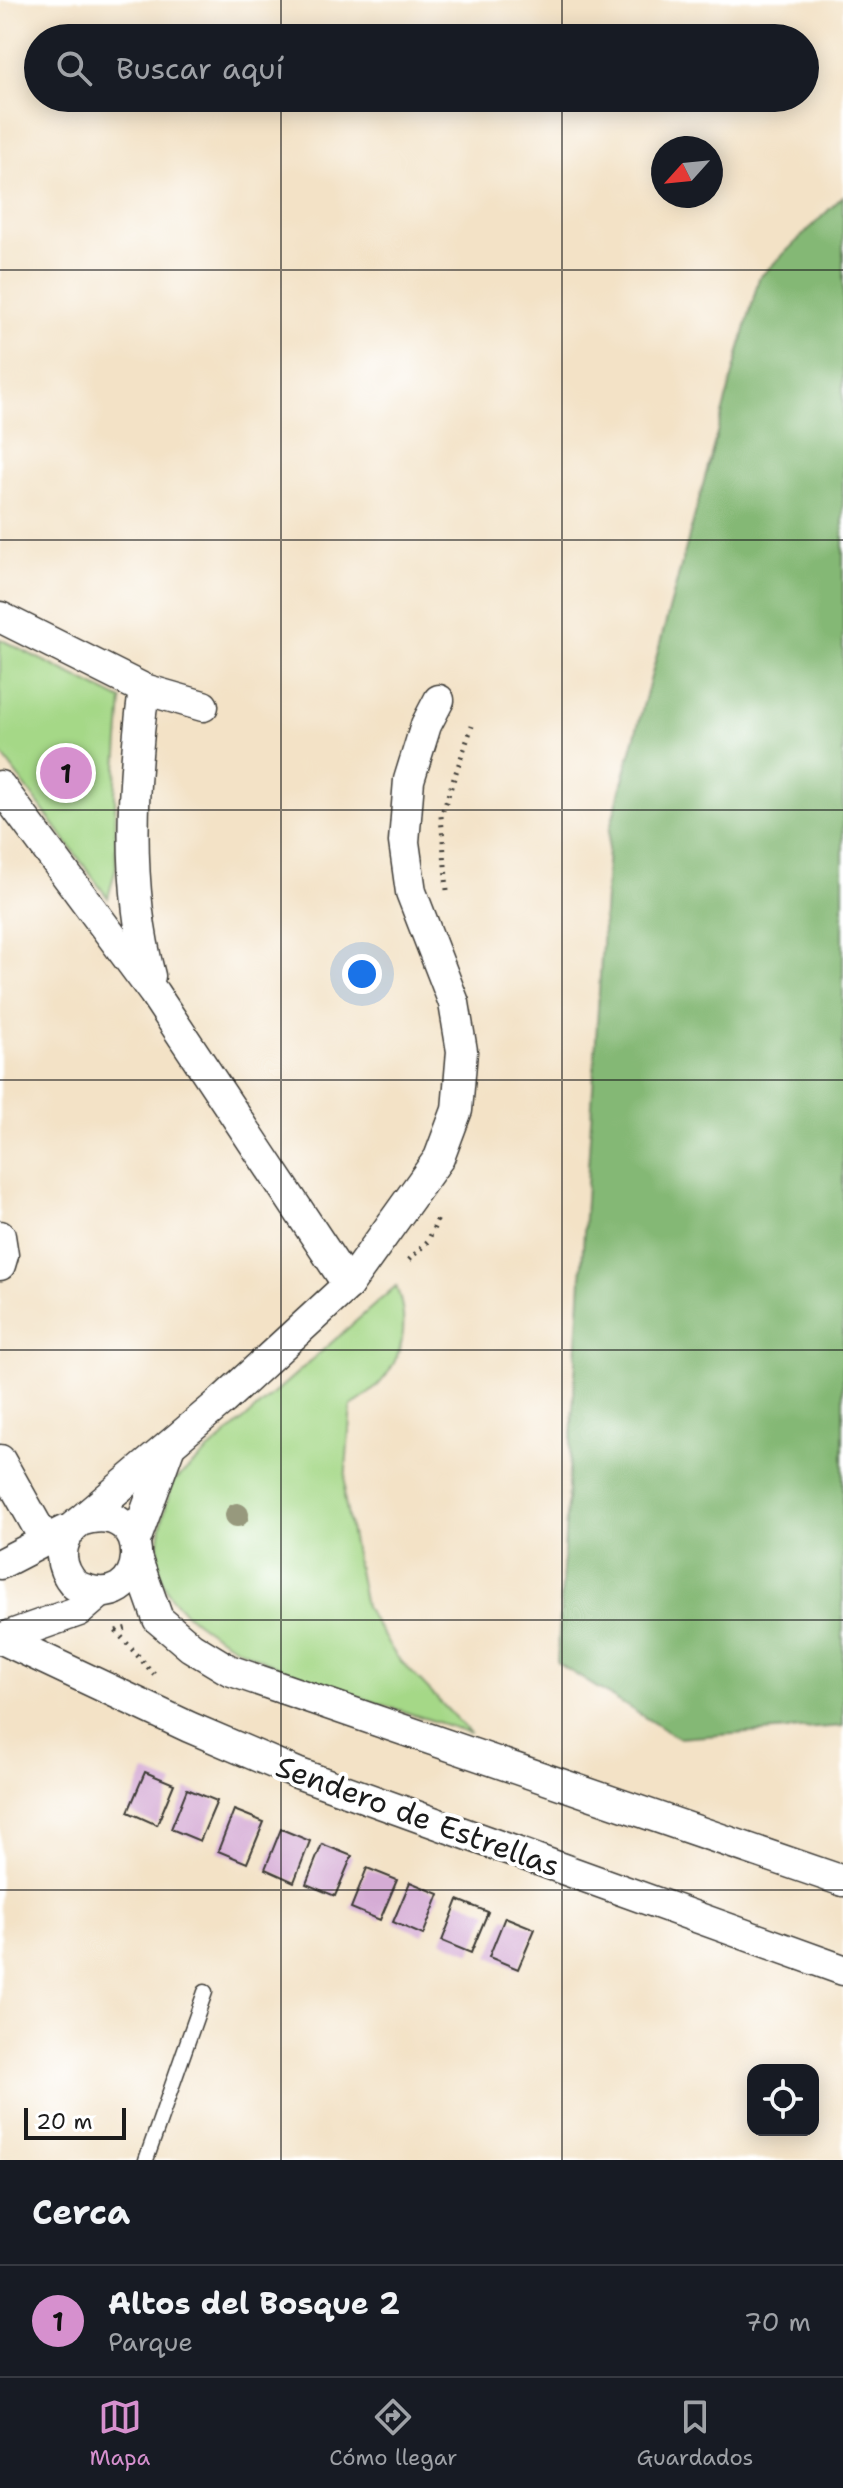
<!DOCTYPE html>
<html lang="es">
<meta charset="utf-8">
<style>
body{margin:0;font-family:"Shantell Sans",sans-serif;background:#20242c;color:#f1f3f6}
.controls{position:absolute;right:24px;bottom:24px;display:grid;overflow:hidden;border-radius:16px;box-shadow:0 4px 20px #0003}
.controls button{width:72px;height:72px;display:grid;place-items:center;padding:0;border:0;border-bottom:2px solid #363941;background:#171b24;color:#f1f3f6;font:40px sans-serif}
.compass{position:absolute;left:651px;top:136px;width:72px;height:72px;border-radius:50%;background:#171b24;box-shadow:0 4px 20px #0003;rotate:243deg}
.scale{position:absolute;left:24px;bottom:20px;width:102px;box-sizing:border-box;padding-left:8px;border:4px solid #1c1c1c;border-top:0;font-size:22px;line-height:28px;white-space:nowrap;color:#1c1c1c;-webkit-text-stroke:6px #fff;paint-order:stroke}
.you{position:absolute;left:362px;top:974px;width:28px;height:28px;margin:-20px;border:6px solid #fff;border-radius:50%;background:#1a73e8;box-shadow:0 0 0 12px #1a73e833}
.badge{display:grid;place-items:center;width:52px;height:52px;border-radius:50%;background:#d690ce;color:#111;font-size:26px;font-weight:700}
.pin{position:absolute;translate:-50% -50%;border:4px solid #fff;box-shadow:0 2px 8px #0006}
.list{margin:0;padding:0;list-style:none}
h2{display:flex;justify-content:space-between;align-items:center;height:104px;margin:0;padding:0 32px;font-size:34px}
h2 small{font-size:26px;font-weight:400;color:#9ea1a6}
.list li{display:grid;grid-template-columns:52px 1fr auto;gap:24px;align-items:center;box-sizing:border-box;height:112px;padding:0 32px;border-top:2px solid #363941}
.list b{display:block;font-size:30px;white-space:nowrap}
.list p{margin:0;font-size:26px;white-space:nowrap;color:#9ea1a6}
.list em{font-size:26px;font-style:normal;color:#9ea1a6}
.icon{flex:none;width:44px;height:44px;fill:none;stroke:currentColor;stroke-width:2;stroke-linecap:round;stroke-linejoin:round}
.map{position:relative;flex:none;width:843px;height:2160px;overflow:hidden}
.search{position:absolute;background:#171b24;box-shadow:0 4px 20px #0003;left:24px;right:24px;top:24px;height:88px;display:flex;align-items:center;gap:20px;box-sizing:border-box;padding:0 28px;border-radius:44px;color:#9ea1a6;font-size:30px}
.sheet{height:216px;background:#171b24}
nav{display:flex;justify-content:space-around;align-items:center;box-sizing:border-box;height:112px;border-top:2px solid #363941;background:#171b24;font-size:22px;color:#9ea1a6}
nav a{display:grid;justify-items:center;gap:4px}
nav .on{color:#d690ce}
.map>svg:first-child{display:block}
.green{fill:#a5d887;stroke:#607a52;stroke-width:2}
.forest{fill:#84b874;stroke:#506a48;stroke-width:2}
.building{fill:#d5acd5}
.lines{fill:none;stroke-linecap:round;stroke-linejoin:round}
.lane-casing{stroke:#3c3a36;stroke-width:17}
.street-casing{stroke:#3c3a36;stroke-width:33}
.path{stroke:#3c3a36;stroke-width:5;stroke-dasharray:2 6;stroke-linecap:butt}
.lane{stroke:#fff;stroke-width:14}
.street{stroke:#fff;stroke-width:30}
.tree{fill:#97997d}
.grid{fill:none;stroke:#1c1c1c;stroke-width:2;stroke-opacity:0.55}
.labels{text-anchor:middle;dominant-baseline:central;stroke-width:8;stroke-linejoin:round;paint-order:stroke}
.street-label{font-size:30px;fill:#1c1c1c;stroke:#fff}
</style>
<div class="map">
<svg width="843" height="2160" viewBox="0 0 843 2160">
<rect width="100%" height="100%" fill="#fff"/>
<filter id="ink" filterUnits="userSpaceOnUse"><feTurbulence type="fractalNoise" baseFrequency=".0125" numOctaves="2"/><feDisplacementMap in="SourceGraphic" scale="16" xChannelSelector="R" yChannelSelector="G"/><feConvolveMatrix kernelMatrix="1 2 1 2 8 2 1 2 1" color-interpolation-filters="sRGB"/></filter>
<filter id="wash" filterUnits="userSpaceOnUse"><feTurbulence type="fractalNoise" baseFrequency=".006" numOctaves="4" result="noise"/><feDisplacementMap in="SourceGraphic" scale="32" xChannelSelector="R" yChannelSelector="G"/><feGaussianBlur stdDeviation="1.8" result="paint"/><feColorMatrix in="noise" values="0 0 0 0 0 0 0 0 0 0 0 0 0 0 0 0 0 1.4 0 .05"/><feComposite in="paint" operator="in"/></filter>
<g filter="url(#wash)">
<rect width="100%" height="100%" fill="#f3e2c6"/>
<g class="green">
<path d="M0 639 122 700 115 794 116 867 108 898 0 752Z"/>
<path d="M396 1286C415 1336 396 1380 351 1406L344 1496 365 1607 396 1656 470 1733C397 1707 192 1656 164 1584 151 1550 163 1515 173 1482Z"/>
</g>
<path class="forest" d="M843 196V1726L678 1738 557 1663 609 832 759 278Z"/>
<g id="blocks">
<g class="building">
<path d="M145 1772 174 1784 157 1825 128 1812Z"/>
<path d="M187 1789 217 1801 200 1841 171 1829Z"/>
<path d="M234 1810 264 1822 247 1863 218 1851Z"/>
<path d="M281 1829 310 1841 294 1882 265 1869Z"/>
<path d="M322 1844 352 1856 335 1896 306 1884Z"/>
<path d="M367 1868 397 1880 380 1920 351 1908Z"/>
<path d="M410 1882 439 1894 423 1935 393 1922Z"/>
<path d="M458 1900 488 1912 471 1953 442 1941Z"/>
<path d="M505 1917 535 1929 518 1969 489 1957Z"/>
</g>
</g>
</g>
<g filter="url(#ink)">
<use href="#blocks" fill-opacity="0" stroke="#3c3a36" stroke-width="2"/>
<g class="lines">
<defs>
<path id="lane" d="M146 2160 205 1992"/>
<g id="street">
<path d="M0 617 144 689 203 706"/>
<path d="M144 689C132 782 126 884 150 976"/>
<path d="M0 786 154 993 348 1285"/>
<path d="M0 1236 3 1255 0 1265"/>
<path d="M0 1460 45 1540"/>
<path d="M80 1521C159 1494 152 1623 75 1585 59 1567 57 1547 73 1527L223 1400 348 1285 439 1158 457 1110 462 1051 454 1003 411 892 404 842 409 780 426 725 439 700"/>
<path d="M135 1541 169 1448"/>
<path d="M137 1560 158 1619 191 1647 229 1670 843 1881"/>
<path d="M0 1564 64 1531"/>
<path d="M0 1639 79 1611 100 1593"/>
<path d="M2 1639 189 1727 297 1773 843 1970"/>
</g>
</defs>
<use href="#lane" class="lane-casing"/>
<use href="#street" class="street-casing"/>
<g class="path">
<path d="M447 890 441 816 472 726"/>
<path d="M409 1260 428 1241 439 1216"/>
<path d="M116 1631 131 1627"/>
<path d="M116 1631 154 1674"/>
</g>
<use href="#lane" class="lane"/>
<use href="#street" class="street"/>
</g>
<circle class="tree" cx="237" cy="1515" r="12"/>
</g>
<path class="grid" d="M281 0V38M562 0V38M281 98V2160M562 98V2160M0 270H843M0 540H843M0 810H843M0 1080H843M0 1350H843M0 1620H843M0 1890H843"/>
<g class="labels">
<g class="street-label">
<text transform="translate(418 1816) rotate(20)">Sendero de Estrellas</text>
</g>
</g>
</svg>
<div class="controls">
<button><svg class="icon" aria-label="locate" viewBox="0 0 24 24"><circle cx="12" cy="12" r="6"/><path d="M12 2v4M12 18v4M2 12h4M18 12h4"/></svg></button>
</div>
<svg class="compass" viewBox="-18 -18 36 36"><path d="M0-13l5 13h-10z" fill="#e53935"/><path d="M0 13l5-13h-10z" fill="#9ea1a6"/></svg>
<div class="scale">20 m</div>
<div class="you"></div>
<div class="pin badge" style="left:66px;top:773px">1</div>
<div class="search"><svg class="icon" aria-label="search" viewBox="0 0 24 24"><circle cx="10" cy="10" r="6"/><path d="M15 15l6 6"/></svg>Buscar aquí</div>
</div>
<section class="sheet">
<h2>Cerca<small></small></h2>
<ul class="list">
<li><span class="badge">1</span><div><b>Altos del Bosque 2</b><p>Parque</p></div><em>70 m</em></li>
</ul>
</section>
<nav>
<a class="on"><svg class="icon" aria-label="map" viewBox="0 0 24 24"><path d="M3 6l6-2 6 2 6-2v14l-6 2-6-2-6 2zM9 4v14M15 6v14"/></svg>Mapa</a>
<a><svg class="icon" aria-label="directions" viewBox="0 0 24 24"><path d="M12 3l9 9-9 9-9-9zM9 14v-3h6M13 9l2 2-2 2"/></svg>Cómo llegar</a>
<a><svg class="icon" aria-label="saved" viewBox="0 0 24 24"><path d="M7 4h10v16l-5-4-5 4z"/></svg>Guardados</a>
</nav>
